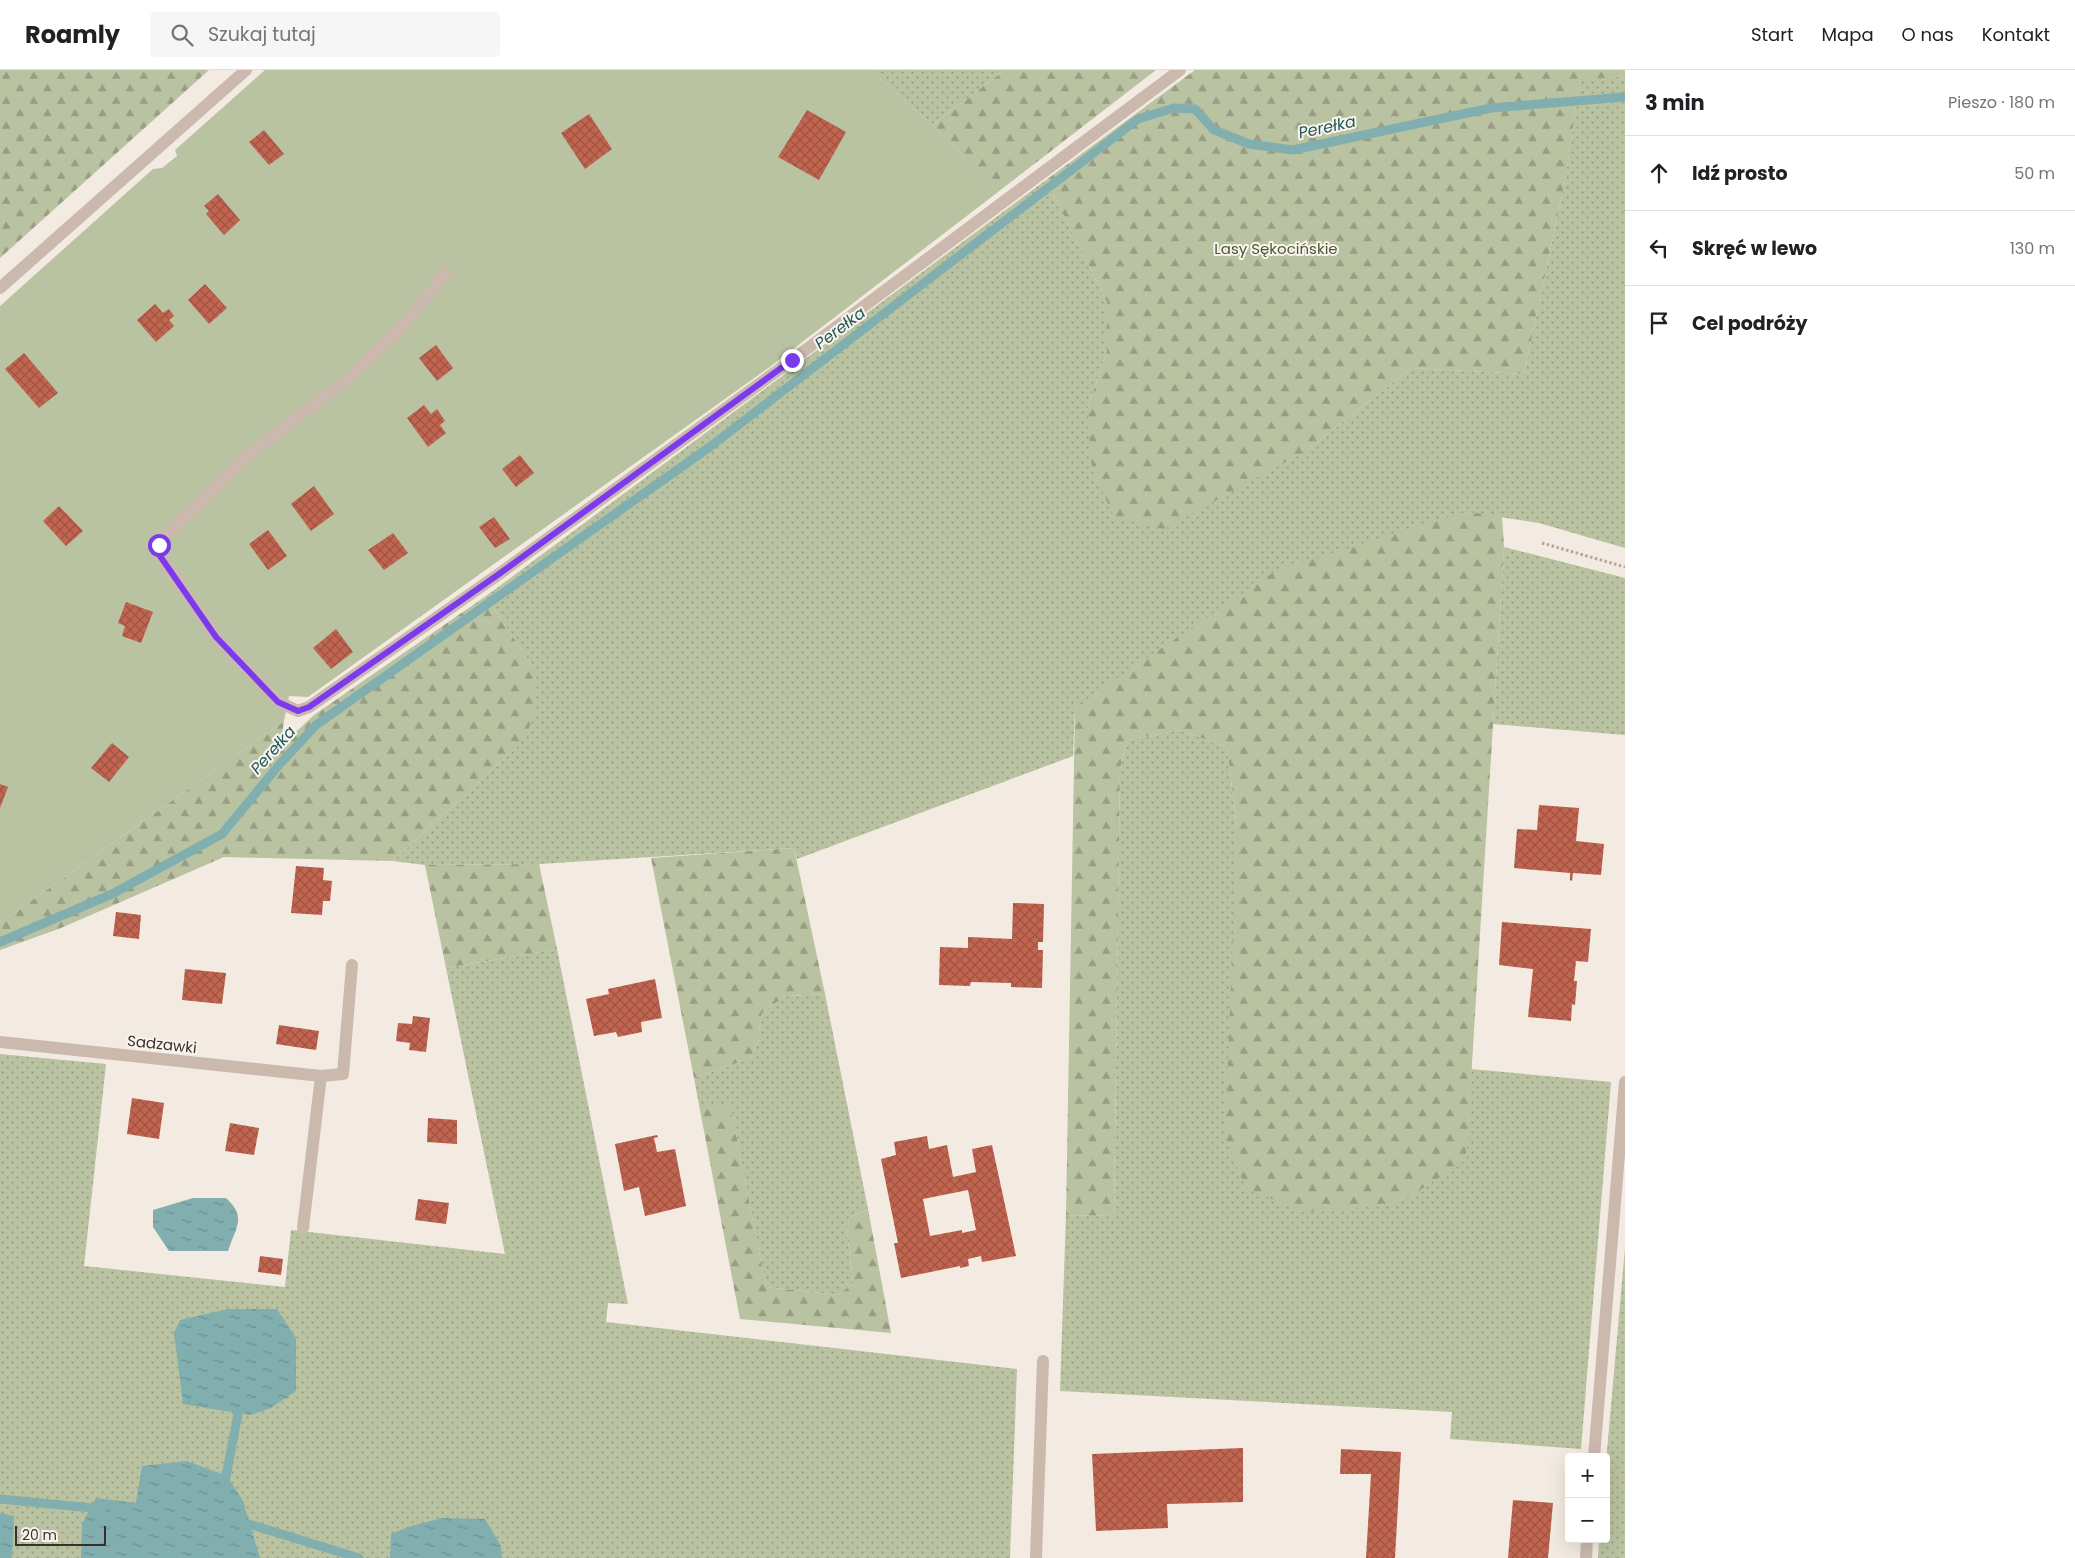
<!DOCTYPE html>
<html lang="pl">
<meta charset="utf-8">
<style>
body{margin:0;font-family:Poppins,sans-serif;background:#f6f6f6;color:#202124}
.controls{position:absolute;right:15px;bottom:15px;display:grid;overflow:hidden;border-radius:5px;box-shadow:0 5px 20px #0002}
.controls button{width:45px;height:45px;display:grid;place-items:center;padding:0;border:0;border-bottom:1px solid #e0e0e0;background:#fff;color:#202124;font:25px sans-serif}
.scale{position:absolute;left:15px;bottom:12px;width:91px;box-sizing:border-box;padding-left:5px;border:2px solid #3a2f2b;border-top:0;font-size:14px;line-height:18px;white-space:nowrap;color:#3a2f2b;-webkit-text-stroke:4px #faf4ee;paint-order:stroke}
.stop{position:absolute;width:15px;height:15px;margin:-11px;border:4px solid #7c3aed;border-radius:50%;background:#fff}
.stop.end{background:#7c3aed;border-color:#fff;box-shadow:0 1px 5px #0008}
.list{margin:0;padding:0;list-style:none}
h2{display:flex;justify-content:space-between;align-items:center;height:65px;margin:0;padding:0 20px;font-size:21px}
h2 small{font-size:16px;font-weight:400;color:#757577}
.list li{display:grid;grid-template-columns:32px 1fr auto;gap:15px;align-items:center;box-sizing:border-box;height:75px;padding:0 20px;border-top:1px solid #e0e0e0}
.list b{display:block;font-size:19px;white-space:nowrap}
.list em{font-size:16px;font-style:normal;color:#757577}
.icon{flex:none;width:28px;height:28px;fill:none;stroke:currentColor;stroke-width:2;stroke-linecap:round;stroke-linejoin:round}
.map{position:relative;flex:none;width:1625px;height:1488px;overflow:hidden}
header{display:flex;align-items:center;gap:30px;box-sizing:border-box;height:70px;padding:0 25px;background:#fff;border-bottom:1px solid #e0e0e0}
header strong{font-size:24px}
nav{display:flex;gap:28px;margin-inline-start:auto;font-size:18px}
.search{width:350px;height:45px;background:#f6f6f6;display:flex;align-items:center;gap:12px;box-sizing:border-box;padding:0 18px;border-radius:5px;color:#757577;font-size:19px}
main{display:flex}
aside{flex:1;background:#fff}
.map>svg:first-child{display:block}
.grass{fill:url(#grass-dots)}
.forest{fill:url(#forest-firs)}
.green{fill:#b9c2a1}
.water{fill:url(#water-ripples)}
.lines{fill:none;stroke-linecap:round;stroke-linejoin:round}
.stream{stroke:#81afaf;stroke-width:9}
.building{fill:url(#building-cross-hatch);fill-rule:evenodd}
.path{stroke:#b7a397;stroke-width:3;stroke-dasharray:2.5 2.5;stroke-linecap:butt}
.minor{stroke:#cbb9ad;stroke-width:12}
.route{stroke:#7c3aed;stroke-width:6}
.labels{text-anchor:middle;dominant-baseline:central;stroke-width:4;stroke-linejoin:round;paint-order:stroke}
.park-label{font-size:15px;fill:#4b5730;stroke:#faf4ee}
.street-label{font-size:15px;fill:#3a2f2b;stroke:#faf4ee}
.water-label{font-size:16px;font-style:italic;fill:#215a5b;stroke:#faf4ee}
</style>
<header>
<strong>Roamly</strong>
<div class="search"><svg class="icon" aria-label="search" viewBox="0 0 24 24"><circle cx="10" cy="10" r="6"/><path d="M15 15l6 6"/></svg>Szukaj tutaj</div>
<nav><a>Start</a><a>Mapa</a><a>O nas</a><a>Kontakt</a></nav>
</header>
<main>
<div class="map">
<svg width="1625" height="1488" viewBox="0 0 1625 1488">
<defs>
<pattern id="grass-dots" width="8" height="8" patternUnits="userSpaceOnUse" patternTransform="scale(1.25)"><rect width="8" height="8" fill="#b9c2a1"/><path d="M2 2h.1M6 6h.1" fill="none" stroke="#979e83" stroke-width="1.8" stroke-linecap="round"/></pattern>
<pattern id="forest-firs" width="22" height="20" patternUnits="userSpaceOnUse" patternTransform="scale(1.25)"><rect width="22" height="20" fill="#b9c2a1"/><path d="M5 1l3.5 6h-7zM16 11l3.5 6h-7z" fill="#979e83"/></pattern>
<pattern id="water-ripples" width="26" height="14" patternUnits="userSpaceOnUse" patternTransform="scale(1.25)"><rect width="26" height="14" fill="#81afaf"/><path d="M2 4q2-2 4 0t4 0M15 11q2-2 4 0t4 0" fill="none" stroke="#6b8f8f"/></pattern>
<pattern id="building-cross-hatch" width="8" height="8" patternUnits="userSpaceOnUse" patternTransform="scale(1.25)"><rect width="8" height="8" fill="#c26550"/><path d="M0 0l8 8M0 8l8-8" fill="none" stroke="#9f5443"/></pattern>
</defs>
<rect width="100%" height="100%" fill="#f3eae1"/>
<g class="grass">
<path d="M870 0H1005L932 55Z"/>
<path d="M1619 7 1625 11V478L1539 453 1466 442 1075 637 1073 686 797 789 794 778 539 794 425 795 393 791 517 677 532 596 486 526 1046 110 1107 232V281L1087 340 1307 380 1411 298 1524 304 1565 111 1580 9Z"/>
<path d="M1504 477 1625 508V665L1493 654Z"/>
<path d="M1179 660 1227 677 1237 759 1466 1090 1471 999 1611 1012 1581 1379 1450 1369 1452 1342 1060 1321 1066 1145 1114 1146 1120 699 1127 670Z"/>
<path d="M557 879 628 1234 608 1233 606 1252 1017 1299 1010 1488H0V984L106 994 84 1196 285 1217 291 1160 505 1184 446 898Z"/>
<path d="M825 924 868 1139 849 1148 847 1162 853 1213 838 1225 766 1217 730 1035H699L694 1008 751 988 758 969 762 942 786 926Z"/>
<path d="M1625 1178V1488H1598L1599 1469H1606V1392Z"/>
</g>
<g class="forest">
<path d="M0 0H209L0 188Z"/>
<path d="M1005 0H1156L998 122 932 55Z"/>
<path d="M1195 0H1625V11L1619 7 1580 10 1565 111 1524 304 1411 298 1307 380 1164 459 1115 448 1092 400 1087 340 1107 281V232L1046 110Z"/>
<path d="M1466 442 1502 446 1504 477 1466 1090 1397 1135 1301 1142 1245 1117 1225 1066 1237 759 1227 677 1179 660 1127 670 1120 699 1114 1146 1066 1145 1075 637 1277 500Z"/>
<path d="M486 526 532 596 536 617 533 650 517 677 393 791 224 787 61 858 0 880V853L284 651 280 677 314 645Z"/>
<path d="M794 778 825 924 786 926 762 942 758 969 751 988 694 1008 651 788Z"/>
<path d="M539 794 557 879 446 898 425 795Z"/>
<path d="M730 1034 766 1217 838 1225 853 1213 847 1162 849 1148 868 1139 891 1263 740 1249 699 1035Z"/>
</g>
<path class="green" d="M265 0H870L932 55 998 122 771 296 308 627 289 626 284 651 0 853V236L153 99 162 98 177 86 175 80Z"/>
<g class="water">
<path d="M193 1128H226C247 1147 236 1157 228 1181H169L153 1157V1140Z"/>
<path d="M228 1239H277L296 1268V1321L271 1338 250 1345 183 1334 174 1263 180 1250Z"/>
<path d="M187 1391 227 1406 243 1431 260 1488H81L82 1454 96 1428 136 1433 142 1396Z"/>
<path d="M0 1443 14 1446 12 1488H0Z"/>
<path d="M441 1448 485 1449 501 1476 502 1488H390L391 1464 408 1457Z"/>
</g>
<g class="lines">
<g class="stream">
<path d="M0 872 112 824 222 764 279 695 316 655 711 376 1138 49 1174 38 1195 39 1214 60 1249 74 1293 80 1491 38 1625 27"/>
<path d="M224 1417 238 1344"/>
<path d="M0 1429 102 1439"/>
<path d="M239 1451 359 1488"/>
</g>
</g>
<g class="building">
<path d="M807 40 846 62 819 110 778 87Z"/>
<path d="M589 44 612 79 585 99 561 63Z"/>
<path d="M264 60 284 84 269 95 249 72Z"/>
<path d="M218 124 240 150 224 165 206 144 209 141 204 136Z"/>
<path d="M205 214 227 238 209 254 188 230Z"/>
<path d="M155 234 163 243 169 239 174 246 169 250 174 256 156 272 137 250Z"/>
<path d="M436 275 453 298 437 311 419 288Z"/>
<path d="M24 283 58 323 39 338 5 299Z"/>
<path d="M424 335 431 344 437 339 445 351 440 355 446 363 428 377 407 348Z"/>
<path d="M520 385 534 403 516 417 502 399Z"/>
<path d="M314 416 334 444 311 461 291 434Z"/>
<path d="M59 436 83 461 66 476 43 451Z"/>
<path d="M494 447 510 469 495 478 479 457Z"/>
<path d="M268 460 287 486 268 500 249 474Z"/>
<path d="M393 463 408 483 384 500 368 480Z"/>
<path d="M126 532 153 542 141 573 122 566 125 556 118 553Z"/>
<path d="M336 559 353 582 331 599 313 578Z"/>
<path d="M112 673 129 687 109 712 91 698Z"/>
<path d="M0 714 8 717 0 738Z"/>
<path d="M1539 735 1579 738 1576 771 1604 774 1601 805 1573 803 1572 811 1570 810V803L1514 798 1517 759 1537 760Z"/>
<path d="M296 796 324 798 323 810 332 811 330 831H323L322 845 291 843Z"/>
<path d="M1013 833 1044 834 1043 872H1038V880H1043L1042 918 1011 917V913L971 912 970 916 939 915 940 877 968 878V867L1012 869Z"/>
<path d="M116 842 141 845 139 869 113 866Z"/>
<path d="M1502 852 1591 859 1588 892 1576 891 1574 911H1577L1575 935 1572 934 1571 951 1528 947 1533 899 1499 895Z"/>
<path d="M185 899 226 903 222 934 182 930Z"/>
<path d="M655 909 662 948 641 952 642 962 618 967 616 962 594 966 586 929 609 924 608 919Z"/>
<path d="M413 946 430 948 426 982 409 980 410 973 396 971 398 953 412 954Z"/>
<path d="M279 955 319 961 316 980 276 974Z"/>
<path d="M132 1028 164 1033 159 1069 127 1064Z"/>
<path d="M428 1048 457 1050V1074L427 1072Z"/>
<path d="M230 1053 259 1058 254 1085 225 1081Z"/>
<path d="M657 1065 658 1067 654 1068 657 1082 675 1079 686 1136 645 1146 639 1117 624 1121 615 1074Z"/>
<path d="M927 1066 929 1079 947 1075 953 1107 976 1102 972 1079 992 1075 1016 1186 982 1192 981 1186 968 1189 969 1196 960 1198V1196L901 1208 894 1173H898L881 1089 896 1085 894 1072ZM968 1120 976 1160 962 1163V1160L930 1166 923 1129Z"/>
<path d="M418 1129 449 1133 446 1154 415 1150Z"/>
<path d="M260 1186 283 1189 281 1205 258 1202Z"/>
<path d="M1243 1378V1432L1167 1434 1168 1458 1096 1461 1092 1384Z"/>
<path d="M1341 1379 1401 1382 1395 1488H1366L1371 1404H1340Z"/>
<path d="M1513 1430 1553 1433 1548 1488H1508Z"/>
</g>
<g class="lines">
<path class="path" d="M1542 473 1625 497"/>
<g class="minor">
<path d="M446 203 399 260 354 304 242 390 162 469 159 475 160 486 216 567 279 632 298 641 309 637 499 504 792 290 1180 0"/>
<path d="M0 218 246 0"/>
<path d="M0 972 321 1006 343 1004 352 895"/>
<path d="M303 1158 321 1006"/>
<path d="M1594 1387 1625 1012"/>
<path d="M1036 1488 1043 1291"/>
<path d="M1586 1488 1587 1469"/>
</g>
</g>
<g class="lines">
<path class="route" d="M159 475 160 486 216 567 278 632 298 641 309 637 499 504 792 290"/>
</g>
<g class="labels">
<g class="park-label">
<text x="1276" y="178">Lasy Sękocińskie</text>
</g>
<g class="street-label">
<text transform="translate(162 974) rotate(6)">Sadzawki</text>
</g>
<g class="water-label">
<text transform="translate(1327 57) rotate(-12)">Perełka</text>
<text transform="translate(840 258) rotate(-37)">Perełka</text>
<text transform="translate(273 680) rotate(-48)">Perełka</text>
</g>
</g>
</svg>
<div class="controls">
<button>+</button>
<button>−</button>
</div>
<div class="scale">20 m</div>
<div class="stop" style="left:159px;top:475px"></div>
<div class="stop end" style="left:792px;top:290px"></div>
</div>
<aside>
<h2>3 min<small>Pieszo · 180 m</small></h2>
<ul class="list">
<li><svg class="icon" aria-label="ahead" viewBox="0 0 24 24"><path d="M12 20V5M6 11l6-6 6 6"/></svg><div><b>Idź prosto</b></div><em>50 m</em></li>
<li><svg class="icon" aria-label="left" viewBox="0 0 24 24"><path d="M17 20v-9H6M10 6l-5 5 5 5"/></svg><div><b>Skręć w lewo</b></div><em>130 m</em></li>
<li><svg class="icon" aria-label="arrive" viewBox="0 0 24 24"><path d="M6 21V4h12l-3 4 3 4H6"/></svg><div><b>Cel podróży</b></div></li>
</ul>
</aside>
</main>
